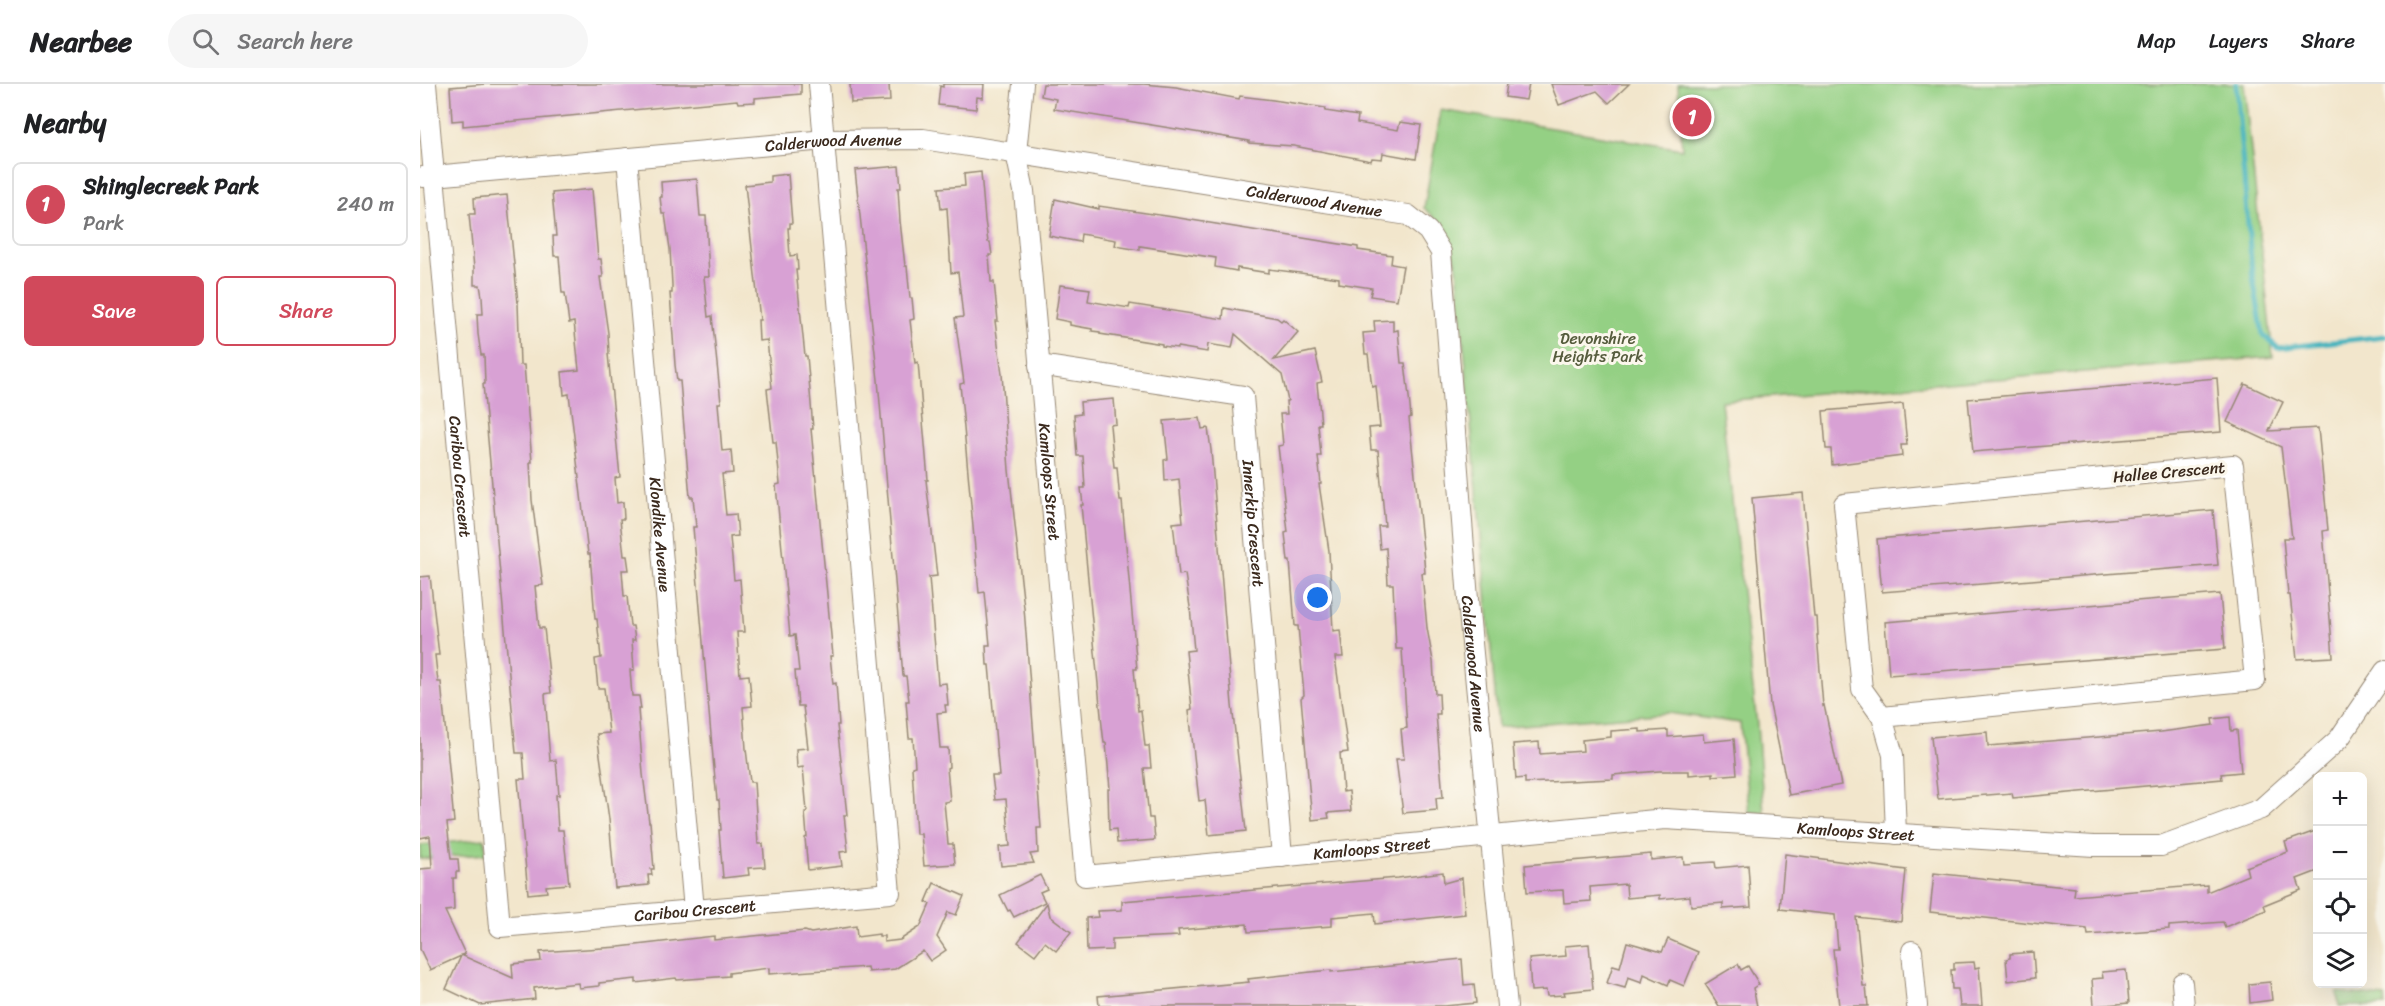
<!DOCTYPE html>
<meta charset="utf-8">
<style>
body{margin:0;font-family:Sriracha,sans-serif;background:#f6f6f6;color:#202124}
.controls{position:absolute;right:18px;bottom:18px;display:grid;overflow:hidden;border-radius:9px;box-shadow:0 6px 24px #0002}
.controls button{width:54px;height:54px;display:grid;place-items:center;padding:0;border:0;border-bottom:2px solid #e0e0e0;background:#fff;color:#202124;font:30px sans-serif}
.you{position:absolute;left:898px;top:514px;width:21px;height:21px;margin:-15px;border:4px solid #fff;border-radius:50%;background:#1a73e8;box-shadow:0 0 0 9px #1a73e833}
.badge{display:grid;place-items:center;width:39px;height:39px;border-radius:50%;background:#d1495b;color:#fff;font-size:20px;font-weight:700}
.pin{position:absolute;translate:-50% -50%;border:3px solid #fff;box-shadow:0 2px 6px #0006}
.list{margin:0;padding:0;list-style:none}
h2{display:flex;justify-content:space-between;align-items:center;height:78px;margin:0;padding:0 24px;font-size:26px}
h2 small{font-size:20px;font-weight:400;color:#757577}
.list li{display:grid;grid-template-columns:39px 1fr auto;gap:18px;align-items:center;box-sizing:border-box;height:84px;margin:0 12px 12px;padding:0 12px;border:2px solid #e0e0e0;border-radius:9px}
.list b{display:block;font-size:22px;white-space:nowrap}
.list p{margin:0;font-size:20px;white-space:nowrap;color:#757577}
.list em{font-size:20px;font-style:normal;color:#757577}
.actions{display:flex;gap:12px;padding:18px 24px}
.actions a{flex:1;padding:14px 0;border:2px solid #d1495b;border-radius:9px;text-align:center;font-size:21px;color:#d1495b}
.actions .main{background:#d1495b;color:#fff}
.icon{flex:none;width:33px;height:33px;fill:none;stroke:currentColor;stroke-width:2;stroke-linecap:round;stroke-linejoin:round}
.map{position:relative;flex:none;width:1965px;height:922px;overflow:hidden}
header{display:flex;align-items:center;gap:36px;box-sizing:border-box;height:84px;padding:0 30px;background:#fff;border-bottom:2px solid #e0e0e0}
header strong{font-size:28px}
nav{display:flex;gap:33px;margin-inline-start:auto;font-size:21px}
.search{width:420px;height:54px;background:#f6f6f6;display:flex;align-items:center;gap:15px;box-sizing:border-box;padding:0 21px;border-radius:33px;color:#757577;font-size:22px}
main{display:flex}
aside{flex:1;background:#fff}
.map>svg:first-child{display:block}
.green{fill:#94d084;stroke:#687d51;stroke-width:1.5}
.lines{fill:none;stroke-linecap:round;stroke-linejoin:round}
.stream{stroke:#45b4be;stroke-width:5}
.building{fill:#d8a1d4}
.street-casing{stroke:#968875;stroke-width:22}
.street{stroke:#fff;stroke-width:20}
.labels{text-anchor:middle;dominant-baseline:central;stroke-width:6;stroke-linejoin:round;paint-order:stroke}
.street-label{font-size:16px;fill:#3b2a1e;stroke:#fbf7ec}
.park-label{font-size:16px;fill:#565c3d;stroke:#fbf7ec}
</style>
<header>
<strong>Nearbee</strong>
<div class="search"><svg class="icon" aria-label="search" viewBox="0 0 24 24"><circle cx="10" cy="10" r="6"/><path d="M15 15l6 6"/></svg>Search here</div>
<nav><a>Map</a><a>Layers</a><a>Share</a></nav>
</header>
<main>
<aside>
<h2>Nearby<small></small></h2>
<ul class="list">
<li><span class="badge">1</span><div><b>Shinglecreek Park</b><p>Park</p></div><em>240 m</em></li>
</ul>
<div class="actions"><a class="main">Save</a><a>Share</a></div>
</aside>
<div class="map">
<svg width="1965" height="922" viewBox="0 0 1965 922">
<rect width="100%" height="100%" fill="#fbf7ec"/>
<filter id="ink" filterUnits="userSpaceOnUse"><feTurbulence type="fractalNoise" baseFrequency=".0167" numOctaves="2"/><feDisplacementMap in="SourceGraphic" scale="12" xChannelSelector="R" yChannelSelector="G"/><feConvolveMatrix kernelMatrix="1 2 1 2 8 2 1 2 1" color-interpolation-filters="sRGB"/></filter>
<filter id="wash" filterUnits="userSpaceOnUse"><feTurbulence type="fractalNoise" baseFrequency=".008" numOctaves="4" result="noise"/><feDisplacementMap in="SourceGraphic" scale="24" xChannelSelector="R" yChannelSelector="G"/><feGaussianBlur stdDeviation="1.35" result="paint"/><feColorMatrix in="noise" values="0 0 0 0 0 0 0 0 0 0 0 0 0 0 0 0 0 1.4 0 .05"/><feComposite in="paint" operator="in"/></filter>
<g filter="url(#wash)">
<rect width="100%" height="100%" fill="#f2e6cc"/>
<g class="green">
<path d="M1258 0H1824L1853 273 1301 317 1337 641 1344 729 1329 728 1320 639 1248 629 1078 643 1037 183C1031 160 1024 139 1004 124L1021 26 1262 65Z"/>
<path d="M65 755 66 770 0 775V761Z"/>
<path d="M1917 908 1965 913V922H1919Z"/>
</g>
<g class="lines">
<path class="stream" d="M1816 0 1832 188 1843 251 1858 264 1965 252"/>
</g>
<g id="blocks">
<g class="building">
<path d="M66 0H381V10L335 14V18L318 19 317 16 43 42V36L32 37 30 3Z"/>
<path d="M430 0H469L470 17 431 19Z"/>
<path d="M523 0H564L563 14 557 13 556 25 518 21 520 2 523 3Z"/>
<path d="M623 0H724L756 3 819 15 820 12 853 16 906 24 905 27 938 32 937 39 978 46 980 38 1001 41 996 75 963 69 962 75 952 74 951 77 874 62 829 59V57L634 25 636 15 621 12Z"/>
<path d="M1087 0H1109L1106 16 1085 13Z"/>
<path d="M1131 0H1209L1189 19 1177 7 1139 21Z"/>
<path d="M479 82 481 104H478L480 137 485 182H487L490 214H492L494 235 490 236 495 279 498 278 508 396H506L517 492 509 493 518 600 526 599 528 621H525L526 628 517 629 520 664H528L529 683 527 684 530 717 524 718 528 760H533L535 780 504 782 501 750H496L492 683 495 682 493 654H489L486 617H489L486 592H483L458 296 435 86Z"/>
<path d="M561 88 565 136 568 158H570L572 171H569L571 198H574L578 237H575L582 290 589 386 604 524 621 744H617L618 769 610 770 614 779 581 782 579 763 590 762 586 715 575 716 572 692H579L569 581H567L566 561H570L565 508 559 509 540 300 544 299 535 234 543 233 538 188 531 189 527 124 521 125 519 104 545 102 544 90Z"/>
<path d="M368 90 372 139H370V144H368L370 172 377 171 378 186H376L385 272H387L389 295 393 345H391L413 572H410L413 600 416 599 419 641H417L427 731H424L428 767 420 768 422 782 388 786 385 754 387 753 385 728H387L383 683 377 684 376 665 388 664 383 622H378L375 587H379L375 551 370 552 356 401 360 400 356 358H353L347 305 352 304 347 256 339 257 338 236H340L325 101 350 98V92Z"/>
<path d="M277 95 280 132H286L289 193H284L288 233 292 232 299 299 301 319H298L302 367 311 366 313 389 302 390 306 431 316 430 318 452 310 453 314 496 320 495 322 522 324 548H317L320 592 329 591 332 622 323 623 326 665 330 698H334L338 760H343L345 783 328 784 329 791 303 794 299 746H301L299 716H297L293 674 273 443H276L273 413H270L260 297H257L255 281 250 209H252V201L250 165 245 130H242L240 113H242L241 98Z"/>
<path d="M172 105 178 175H181L183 193H180L188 249 189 270H188L200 393 195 394 197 419 203 418 204 435H200L204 472H207L209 486H202L204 512H207L210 542H213L215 556H212L214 586H210L212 612H219L221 625H218L223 690 229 738H230L234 785H231L232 791H228L229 801 195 804 189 735 177 650 189 649 184 604H178L175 575 181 574 177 535H175L170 470H168L149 310 144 311 142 288 159 286 154 238 149 239 145 209H142L139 172H134L133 152H136L132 109Z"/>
<path d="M87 111 98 219 100 281H104L112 378H110L112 416 123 501 115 502 119 544H124L125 553 131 609 125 610 130 677 136 676 139 711H136L138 746H143L149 800 126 802 127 808 108 810 98 695H105L103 669H96L63 300H65L64 271H61L58 250 57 230H63L62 213 60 201H54V184L49 130H55L54 114Z"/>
<path d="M635 115 679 125V122L753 133 938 163V166L972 171 971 180 983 182 977 216 950 212 952 204 919 199V194L849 185V189L817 184V187L795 183 796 174 720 162V166L695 162 696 156 661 150 660 158 629 152Z"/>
<path d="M640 201 670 205 668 217 709 224 710 220 803 235 804 224 857 234 861 237 863 235 878 248 854 276 895 267 902 298 897 299 901 340H898L901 372H898L901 400H899L909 467 913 547 920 546 923 573H915L928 668 920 669 923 708 929 707 931 727 908 729 909 734 892 736 881 614 884 611 881 577 878 542H875L870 477H868L865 449 868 448 858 362 863 361 860 330H867L866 317H868L862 291 815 250 812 264 788 260 787 268 757 263V264L742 262V260L680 250V248L672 247V245L650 241V238L635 235Z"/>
<path d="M973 236V247L978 246 981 279H985L989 313 991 333 989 334 1004 476 1005 489H1002L1007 544 1013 577 1015 610H1019L1020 630H1016L1023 713 1016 714 1017 726 983 729 976 675H984L981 645 987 644 982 565H976L973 500H968L966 464 960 465 958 442H965L958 366H951L949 344 960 343 956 302 952 303 948 270H945L943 249 955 248 954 237Z"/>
<path d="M1797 294 1801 348 1553 368 1548 315Z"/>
<path d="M1825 300 1863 318 1849 347 1898 344 1908 446 1903 447 1913 573 1877 575 1870 511H1868L1863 454H1872L1861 363 1807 338Z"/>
<path d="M694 315 696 340 690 341 694 383H697L700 417H702L717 585H714L718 627 721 626 725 662H729L731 684H724L729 734H733L735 756 697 759 696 745 689 746 688 705H690L686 659H684L682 642 661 421H663L661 404H665L663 372H657L654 331 661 330 660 318Z"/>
<path d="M1483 320 1487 361H1481L1482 372 1412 381 1411 365H1406L1403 327Z"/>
<path d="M780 334 782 345 788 344 791 366 812 621 826 747 789 751 785 716 779 717 769 626 772 625 766 567 774 566 770 523 765 490 759 491 753 439 763 438 759 395 745 397 744 376 748 375 744 337Z"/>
<path d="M1383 409 1394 533H1397L1398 551H1397L1403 622 1404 621 1421 701 1369 711 1350 621 1332 414Z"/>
<path d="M1793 426 1798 481 1462 508 1457 455Z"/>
<path d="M10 492 19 571H15L18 598H21L34 738 27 739 31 775H38L39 788H36V794H33L34 826 25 827 45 870 41 871 93 894 92 880 121 877 120 868 134 867 199 863 294 852V856L385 847 391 849 436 842 437 853 459 850V852H464V858L480 856 500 843 510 820 506 818 514 799 544 812 536 831 528 828 517 853 526 866 510 877 503 867 475 885 448 888 447 883 349 890V884L309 889V892L257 896 256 894 216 899V895L179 899V902L159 904 158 899 114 904 115 915 60 921 26 905 41 872 10 886 0 865V785L12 784 10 752 0 754V493Z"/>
<path d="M1800 510 1805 565 1469 591 1465 538Z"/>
<path d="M1810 633 1811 647 1817 646 1821 688 1801 690 1802 695 1593 714 1592 709 1518 715 1511 653 1567 648 1568 662 1741 648 1793 641 1792 635Z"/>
<path d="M1220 645V648L1248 646V653L1283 650 1284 658 1314 655 1317 690 1293 692V689L1269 691V687H1239L1193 691V695L1105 699V694L1096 695 1093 660 1119 658 1120 670 1163 667 1162 656 1191 653V647Z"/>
<path d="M1898 746V787L1877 795 1881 806 1844 821 1846 826 1805 843 1803 838 1749 842V845L1668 851 1667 845 1510 828 1514 789 1655 804 1654 812 1787 801V808L1828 791 1826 783 1868 768 1865 758Z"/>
<path d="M1231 770V776L1263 773 1264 780 1295 778 1296 784 1328 781 1331 823 1303 825V819L1271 822 1270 812 1240 815V811L1207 814 1206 800 1170 803 1171 817 1144 819 1143 806 1107 808 1105 781Z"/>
<path d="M1365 770 1486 786 1481 838 1436 833 1443 902H1446L1448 922H1419L1413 865H1418L1415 831 1360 825Z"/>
<path d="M1023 788 1024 799 1042 794 1045 830 955 840 954 829 912 833V842L828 848 827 840 758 846 759 852 692 855V866L667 867 666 834 678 833 677 827 702 826V817L978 794Z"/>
<path d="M620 791 627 805 620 808 625 818 594 833 590 826 588 827 580 811Z"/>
<path d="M627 819 630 832 651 848 636 867 625 858 615 871 598 858Z"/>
<path d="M1248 855 1278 868 1264 902 1250 896 1248 901 1224 890 1222 898 1208 893 1205 904 1187 899 1193 881 1200 883 1207 858 1242 868Z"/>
<path d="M1169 860 1173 905 1144 908 1145 911 1127 912 1126 906 1111 907 1109 875 1146 872 1145 862Z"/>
<path d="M1613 868 1615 894 1588 897 1586 875 1590 874V870Z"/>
<path d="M1042 875 1044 901 1054 900 1056 919 1024 922H679L678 912 829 898 828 895 891 888 911 886V888Z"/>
<path d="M1554 878 1555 884 1559 883 1562 922H1540L1538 905H1532L1531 886H1534V879Z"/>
<path d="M1318 880 1321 886 1328 882 1339 900 1333 904 1337 922H1299L1285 900Z"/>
<path d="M1706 886 1709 919 1674 922 1672 895 1683 894 1682 888Z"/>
<path d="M1850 898 1852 916 1830 919 1829 900Z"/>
</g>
</g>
</g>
<g filter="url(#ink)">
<use href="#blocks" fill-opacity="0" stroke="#968875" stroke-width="1.5"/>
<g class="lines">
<defs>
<g id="street">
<path id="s1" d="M6 0 80 843 470 809 399 0"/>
<path id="s2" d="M603 0 596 69 604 107 665 792 1245 735 1674 762H1741L1841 725 1919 655 1965 587"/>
<path id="s3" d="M207 74 274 826"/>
<path id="s4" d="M3 93 405 56 503 55 988 131 1008 147 1021 168 1049 528 1087 922"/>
<path id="s5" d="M619 281 823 312 862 773"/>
<path d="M1462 633 1835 596 1813 381 1424 420 1442 605 1462 633 1473 671 1476 750"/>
<path d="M1492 867 1497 922"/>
<path d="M1762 899 1764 922"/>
</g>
</defs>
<use href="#street" class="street-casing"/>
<use href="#street" class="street"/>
</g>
</g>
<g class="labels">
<g class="street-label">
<text stroke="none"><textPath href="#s4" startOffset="412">Calderwood Avenue</textPath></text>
<text stroke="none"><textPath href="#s4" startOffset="898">Calderwood Avenue</textPath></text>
<text transform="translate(1749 388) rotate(-5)">Hallee Crescent</text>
<text stroke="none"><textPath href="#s1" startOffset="394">Caribou Crescent</textPath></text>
<text stroke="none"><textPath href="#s2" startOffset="400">Kamloops Street</textPath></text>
<text stroke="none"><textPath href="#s5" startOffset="334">Innerkip Crescent</textPath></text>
<text stroke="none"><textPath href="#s3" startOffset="378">Klondike Avenue</textPath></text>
<text stroke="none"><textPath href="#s4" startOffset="1456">Calderwood Avenue</textPath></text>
<text stroke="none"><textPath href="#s2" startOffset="1570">Kamloops Street</textPath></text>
<text stroke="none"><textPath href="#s2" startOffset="1084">Kamloops Street</textPath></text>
<text stroke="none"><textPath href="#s1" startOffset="1042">Caribou Crescent</textPath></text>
</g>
<g class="park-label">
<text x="1178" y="254">Devonshire<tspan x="1178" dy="18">Heights Park</tspan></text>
</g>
</g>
</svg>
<div class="controls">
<button>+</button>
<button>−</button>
<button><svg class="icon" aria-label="locate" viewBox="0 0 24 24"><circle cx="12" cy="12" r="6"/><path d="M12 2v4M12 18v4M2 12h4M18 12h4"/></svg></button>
<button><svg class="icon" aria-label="layers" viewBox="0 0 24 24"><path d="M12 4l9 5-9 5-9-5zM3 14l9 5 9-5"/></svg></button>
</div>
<div class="you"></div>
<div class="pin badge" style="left:1272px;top:33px">1</div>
</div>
</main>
